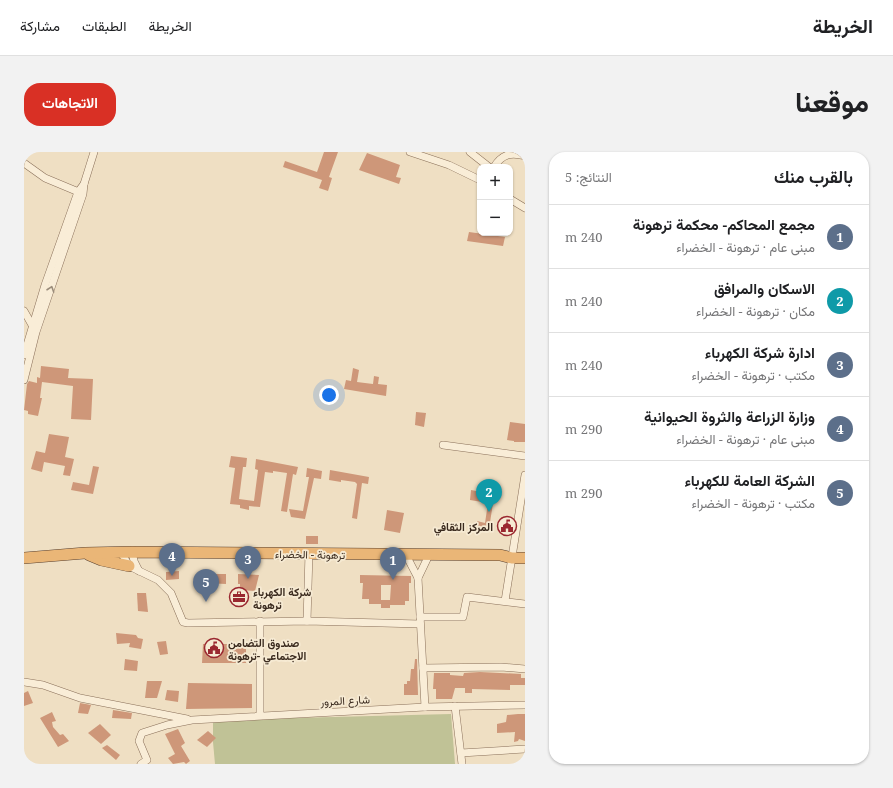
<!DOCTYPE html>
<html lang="ar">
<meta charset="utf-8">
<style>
body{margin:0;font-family:"Noto Serif",Vazirmatn,serif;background:#f2f2f2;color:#202124;direction:rtl}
.controls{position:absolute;right:12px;top:12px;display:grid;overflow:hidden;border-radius:8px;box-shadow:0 1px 3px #0004}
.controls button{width:36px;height:36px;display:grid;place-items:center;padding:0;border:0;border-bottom:1px solid #e0e0e0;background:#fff;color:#202124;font:20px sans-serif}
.you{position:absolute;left:305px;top:243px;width:14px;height:14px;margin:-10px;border:3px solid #fff;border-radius:50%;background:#1a73e8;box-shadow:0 0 0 6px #1a73e833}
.badge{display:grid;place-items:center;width:26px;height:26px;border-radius:50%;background:#d93025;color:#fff;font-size:13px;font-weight:700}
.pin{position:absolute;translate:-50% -33px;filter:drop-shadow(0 1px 2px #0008)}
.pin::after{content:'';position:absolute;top:21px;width:14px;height:12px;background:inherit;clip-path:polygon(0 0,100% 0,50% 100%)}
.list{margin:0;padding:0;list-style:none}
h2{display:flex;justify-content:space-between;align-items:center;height:52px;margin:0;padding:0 16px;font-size:17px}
h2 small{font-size:13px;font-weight:400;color:#757577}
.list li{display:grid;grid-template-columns:26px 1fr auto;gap:12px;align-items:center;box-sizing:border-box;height:64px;padding:0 16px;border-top:1px solid #e0e0e0}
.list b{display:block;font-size:15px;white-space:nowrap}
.list p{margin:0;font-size:13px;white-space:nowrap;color:#757577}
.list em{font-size:13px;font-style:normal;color:#757577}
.map{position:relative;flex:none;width:501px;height:612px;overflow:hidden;direction:ltr;border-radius:16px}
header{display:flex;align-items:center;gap:24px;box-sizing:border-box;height:56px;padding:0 20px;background:#fff;border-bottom:1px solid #e0e0e0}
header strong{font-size:19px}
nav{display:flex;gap:22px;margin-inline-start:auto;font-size:14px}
.intro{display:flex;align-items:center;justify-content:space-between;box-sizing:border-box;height:96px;padding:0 24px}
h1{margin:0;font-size:28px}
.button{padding:10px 18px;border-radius:16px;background:#d93025;color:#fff;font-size:14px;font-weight:700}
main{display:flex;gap:24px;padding:0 24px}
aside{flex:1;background:#fff;border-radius:16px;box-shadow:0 1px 3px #0004}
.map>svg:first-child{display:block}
.cemetery{fill:#c0c296}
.building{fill:#ce9779;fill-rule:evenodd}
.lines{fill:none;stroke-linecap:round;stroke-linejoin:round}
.minor-casing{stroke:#8a705a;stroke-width:8}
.trunk-casing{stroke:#583f2e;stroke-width:12}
.minor{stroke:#f9edd7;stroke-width:7}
.trunk{stroke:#eab677;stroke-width:11}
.oneway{stroke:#9a8c7a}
.labels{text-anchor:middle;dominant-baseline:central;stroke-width:3.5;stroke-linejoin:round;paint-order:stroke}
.poi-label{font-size:11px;font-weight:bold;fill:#3a2a1e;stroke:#f6ead3;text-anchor:start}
.street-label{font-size:11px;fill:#3a2a1e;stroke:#f6ead3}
</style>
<header>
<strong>الخريطة</strong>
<nav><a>الخريطة</a><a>الطبقات</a><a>مشاركة</a></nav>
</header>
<div class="intro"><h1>موقعنا</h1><a class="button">الاتجاهات</a></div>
<main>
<aside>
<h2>بالقرب منك<small>النتائج: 5</small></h2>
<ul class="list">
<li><span class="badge" style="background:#5c6f8a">1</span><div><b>مجمع المحاكم- محكمة ترهونة</b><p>مبنى عام · ترهونة - الخضراء</p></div><em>240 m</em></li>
<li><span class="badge" style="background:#0f9aa8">2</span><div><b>الاسكان والمرافق</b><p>مكان · ترهونة - الخضراء</p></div><em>240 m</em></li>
<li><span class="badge" style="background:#5c6f8a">3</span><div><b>ادارة شركة الكهرباء</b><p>مكتب · ترهونة - الخضراء</p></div><em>240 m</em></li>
<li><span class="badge" style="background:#5c6f8a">4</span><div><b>وزارة الزراعة والثروة الحيوانية</b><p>مبنى عام · ترهونة - الخضراء</p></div><em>290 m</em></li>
<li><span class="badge" style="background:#5c6f8a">5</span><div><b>الشركة العامة للكهرباء</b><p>مكتب · ترهونة - الخضراء</p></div><em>290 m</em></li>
</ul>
</aside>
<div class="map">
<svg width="501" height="612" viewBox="0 0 501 612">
<rect width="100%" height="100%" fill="#efdfc3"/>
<path class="cemetery" d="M427 562 431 612H191L189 590V568Z"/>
<g class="building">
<path d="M300 0H314L305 25 308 26 304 39 295 36 298 28 259 15 261 9 293 20Z"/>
<path d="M343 1 376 13 372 25 377 26 375 32 335 18Z"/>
<path d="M445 80 481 85 479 94 443 89Z"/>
<path d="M17 214 45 217 44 226 69 227 67 268 47 267 49 234 18 230 16 246H18L14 264 4 262V259L0 258 3 232 5 229 13 231V225L16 226Z"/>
<path d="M329 216 335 218 333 230 349 232 350 224 355 225 354 232 363 233 362 244 320 237 322 228 327 229Z"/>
<path d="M392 260 402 261 400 275 391 273Z"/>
<path d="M486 270 501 272V290H490V289L483 288Z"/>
<path d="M25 282 45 285 41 305 50 307 46 324 39 323 41 314 20 310 18 320 7 317 12 299 21 301Z"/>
<path d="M207 304 223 306 222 315H219L215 347 230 349 234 318 231 317 232 307 274 315 272 323 269 322 263 360 257 359 263 321 249 319V321L241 320 236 355 225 354V358L216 356V353L206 352 211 316 205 315Z"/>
<path d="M69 314 75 315 69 342 47 338 49 330 65 333Z"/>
<path d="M283 316 298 319 297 327 290 326 281 367 267 365 265 357 279 359 285 325H282Z"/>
<path d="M306 318 345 325 344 332 338 331 333 367 328 366 333 332 331 330 317 328V330L305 328Z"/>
<path d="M464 336 471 338 465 377 453 374V369L461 371 464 351 446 348 447 338 463 341Z"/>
<path d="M363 358 380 361 376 381 360 378Z"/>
<path d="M477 365 489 366 487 380 475 378Z"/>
<rect x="282" y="384" width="12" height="8"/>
<path d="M155 419V427L142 428V420Z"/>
<path d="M182 422H202V432L181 431Z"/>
<path d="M214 422 235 423 231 439 216 438V432H214Z"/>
<path d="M336 423 387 424V431H385V449H381V453H366V456H357V452H345V447H338L339 431H336ZM357 433H367L366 448H357Z"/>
<path d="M113 441H122L124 460 114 459Z"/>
<path d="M92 481 112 483 114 486 119 487 117 497 105 495 106 491 93 492Z"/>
<path d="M142 489 144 502 136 503 133 490Z"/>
<path d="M179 492H222V511H178Z"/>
<path d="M101 507 114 509 113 519 100 518Z"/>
<path d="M391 507H393L394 543H380V532H383V529H386L387 517H390Z"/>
<path d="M456 520 497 522V526H501V533H486V538L448 537V541H441V536H431L428 547H412V537H409L410 521H426V523L439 524 440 521Z"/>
<path d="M123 529H138L133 546H121Z"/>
<path d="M164 531 228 532V556L162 557Z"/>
<path d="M143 538 155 539 154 550 141 548Z"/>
<path d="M4 539 9 551 0 554V541Z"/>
<path d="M56 551 67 553 64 562 54 561Z"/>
<path d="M89 558 108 561 107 567 88 566Z"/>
<path d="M28 560 32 569 28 570 29 575 36 583 39 582 45 589 34 595 16 566Z"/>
<path d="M494 562H501V589L495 587 494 589 490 590 491 580 473 581V572L482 570 483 563Z"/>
<path d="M76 572 87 583 77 592 64 581Z"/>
<path d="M154 577 161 591 157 594 166 609 162 612 160 610 149 612 144 606 151 602 141 582Z"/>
<path d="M184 579 192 586 183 595 173 588Z"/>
<path d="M83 593 96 603 92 608 78 596Z"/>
</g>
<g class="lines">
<defs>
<g id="minor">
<path d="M386 0 425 13 456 28"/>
<path d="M446 0 465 15"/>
<path d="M0 11 21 26 57 41"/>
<path d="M470 15C478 2 487 0 501 4"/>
<path d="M486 47 501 56"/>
<path d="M0 159 8 173"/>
<path d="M0 203 21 133 54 40 60 32"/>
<path d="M0 228 12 180 59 42 60 32 70 0"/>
<path d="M419 293 501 304"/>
<path d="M97 400 105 414 134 428 147 441 159 470 164 471 283 469 396 472"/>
<path d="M108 400 110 409 115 419"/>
<path d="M382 403 394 426 401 555"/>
<path d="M394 426 405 403"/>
<path d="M481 449 501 323"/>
<path d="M396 465H439L443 445 501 452"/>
<path d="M236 469V563"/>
<path d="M283 469 285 401"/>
<path d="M399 516 477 515 501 517"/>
<path d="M0 530 19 533 56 546 163 567"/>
<path d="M431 554 438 612"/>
<path d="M437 601 501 597"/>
<path d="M117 612 123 608 115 589 118 581 143 573 168 568 401 555 501 553"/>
</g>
<g id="trunk">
<path d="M65 403 77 408 105 414"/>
<path d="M0 406 61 401 108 400 476 403 488 406H501"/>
</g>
</defs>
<use href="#minor" class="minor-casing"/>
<use href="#trunk" class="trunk-casing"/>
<use href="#minor" class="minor"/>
<use href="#trunk" class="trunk"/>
</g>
<defs><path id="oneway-chevron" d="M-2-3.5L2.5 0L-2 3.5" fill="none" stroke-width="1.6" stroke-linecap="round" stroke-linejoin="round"/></defs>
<use class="oneway" href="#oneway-chevron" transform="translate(27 137) rotate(-71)"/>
<defs>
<symbol id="civic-ring" viewBox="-11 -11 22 22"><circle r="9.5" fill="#f6ead3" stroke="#9a2830" stroke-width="1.5"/><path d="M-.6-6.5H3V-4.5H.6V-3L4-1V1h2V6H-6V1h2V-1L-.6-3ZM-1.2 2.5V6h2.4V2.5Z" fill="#9a2830"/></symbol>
<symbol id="office-ring" viewBox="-11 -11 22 22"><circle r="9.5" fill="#f6ead3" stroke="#9a2830" stroke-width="1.5"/><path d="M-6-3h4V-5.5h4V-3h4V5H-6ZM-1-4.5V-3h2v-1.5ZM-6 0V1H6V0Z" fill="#9a2830"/></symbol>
</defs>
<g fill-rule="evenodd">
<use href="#civic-ring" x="472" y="363" width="22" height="22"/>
<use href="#office-ring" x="204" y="434" width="22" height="22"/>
<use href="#civic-ring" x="179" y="485" width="22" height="22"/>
</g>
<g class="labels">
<g class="poi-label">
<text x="469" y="374" text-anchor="end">المركز الثقافي</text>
<text x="229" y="439">شركة الكهرباء<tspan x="229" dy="13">ترهونة</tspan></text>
<text x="204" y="490">صندوق التضامن<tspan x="204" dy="13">الاجتماعي -ترهونة</tspan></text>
</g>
<g class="street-label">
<text transform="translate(286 402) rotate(1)">ترهونة - الخضراء</text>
<text transform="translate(321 548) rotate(-3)">شارع المرور</text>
</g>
</g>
</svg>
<div class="controls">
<button>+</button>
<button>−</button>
</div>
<div class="you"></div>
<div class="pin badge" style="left:369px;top:428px;background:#5c6f8a">1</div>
<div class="pin badge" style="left:465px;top:360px;background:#0f9aa8">2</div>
<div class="pin badge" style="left:224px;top:427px;background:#5c6f8a">3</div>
<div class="pin badge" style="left:148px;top:424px;background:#5c6f8a">4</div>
<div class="pin badge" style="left:182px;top:450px;background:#5c6f8a">5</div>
</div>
</main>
